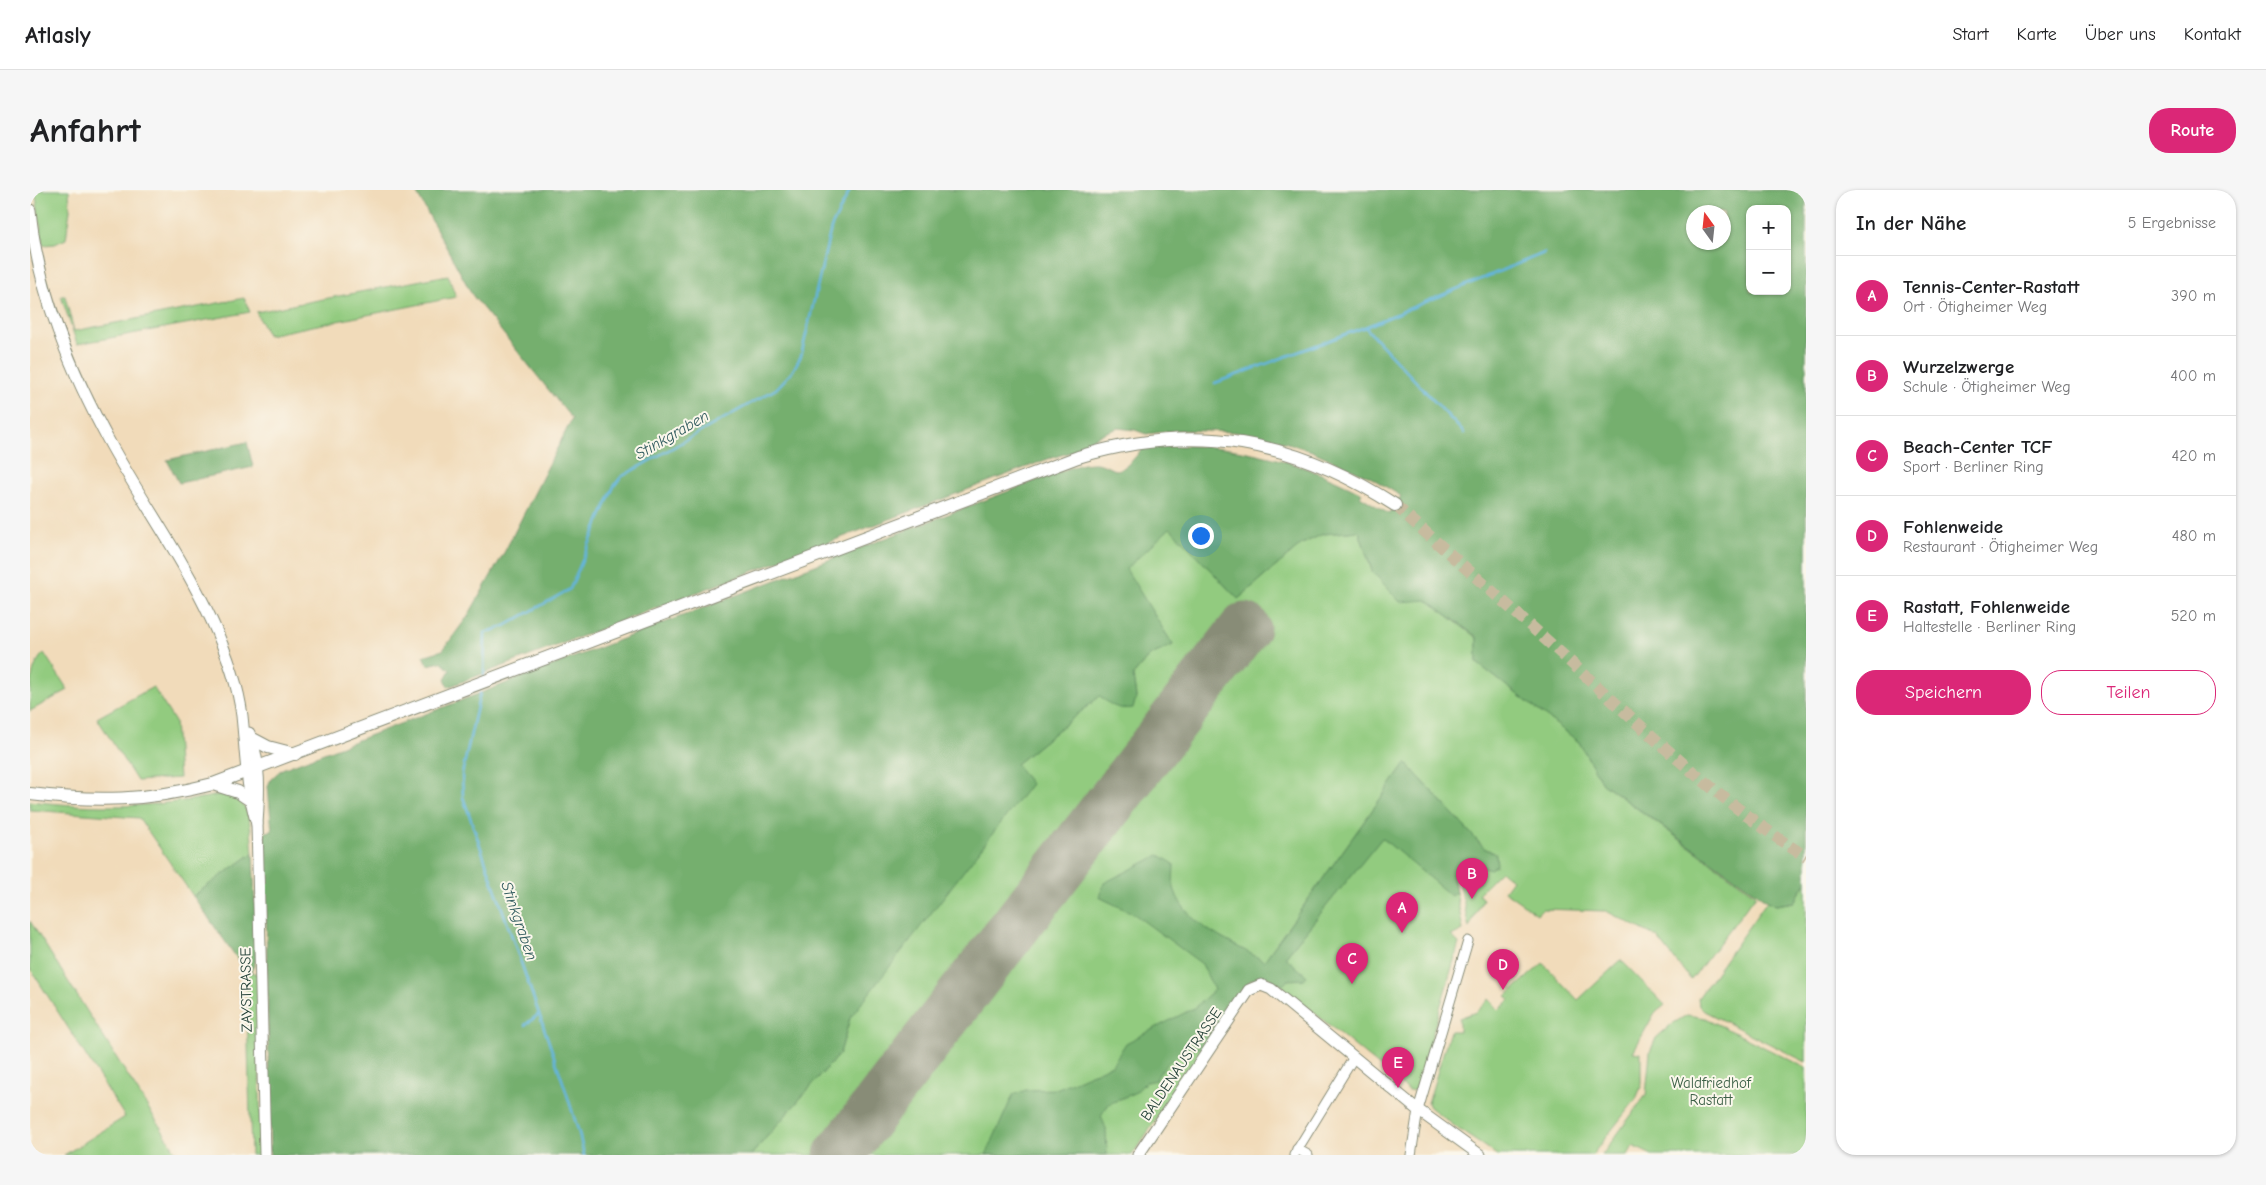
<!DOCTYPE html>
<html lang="de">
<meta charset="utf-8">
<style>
body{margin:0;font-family:"Comic Neue",sans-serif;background:#f6f6f6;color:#202124}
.controls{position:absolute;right:15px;top:15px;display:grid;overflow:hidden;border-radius:10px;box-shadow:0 1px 4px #0004}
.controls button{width:45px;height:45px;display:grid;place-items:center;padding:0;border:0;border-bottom:1px solid #e0e0e0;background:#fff;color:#202124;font:25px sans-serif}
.compass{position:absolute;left:1656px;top:15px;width:45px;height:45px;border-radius:50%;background:#fff;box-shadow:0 1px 4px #0004;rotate:345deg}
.you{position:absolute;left:1170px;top:345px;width:18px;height:18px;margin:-12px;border:4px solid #fff;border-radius:50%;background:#1a73e8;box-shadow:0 0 0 8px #1a73e833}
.badge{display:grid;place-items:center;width:32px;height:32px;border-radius:50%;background:#db2777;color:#fff;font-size:16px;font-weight:700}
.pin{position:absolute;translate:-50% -41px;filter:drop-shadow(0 1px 2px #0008)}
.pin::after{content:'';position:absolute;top:26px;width:18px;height:15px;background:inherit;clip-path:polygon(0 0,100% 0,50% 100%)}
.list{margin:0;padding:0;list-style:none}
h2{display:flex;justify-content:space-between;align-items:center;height:65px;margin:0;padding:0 20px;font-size:21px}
h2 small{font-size:16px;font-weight:400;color:#757577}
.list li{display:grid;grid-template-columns:32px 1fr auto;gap:15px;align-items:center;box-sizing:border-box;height:80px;padding:0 20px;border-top:1px solid #e0e0e0}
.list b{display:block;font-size:19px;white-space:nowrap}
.list p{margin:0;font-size:16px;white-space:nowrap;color:#757577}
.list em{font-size:16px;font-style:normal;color:#757577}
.actions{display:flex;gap:10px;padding:15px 20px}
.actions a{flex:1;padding:11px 0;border:1px solid #db2777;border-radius:20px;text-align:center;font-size:18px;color:#db2777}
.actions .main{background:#db2777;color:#fff}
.map{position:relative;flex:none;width:1776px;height:965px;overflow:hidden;border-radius:20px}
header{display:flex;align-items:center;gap:30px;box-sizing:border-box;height:70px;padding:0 25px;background:#fff;border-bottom:1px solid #e0e0e0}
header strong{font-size:24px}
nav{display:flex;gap:28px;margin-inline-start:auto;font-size:18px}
.intro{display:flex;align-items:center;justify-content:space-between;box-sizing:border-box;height:120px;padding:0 30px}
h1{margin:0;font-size:35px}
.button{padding:12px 22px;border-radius:20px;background:#db2777;color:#fff;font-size:18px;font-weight:700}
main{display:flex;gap:30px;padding:0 30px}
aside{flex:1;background:#fff;border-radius:20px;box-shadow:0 1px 4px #0004}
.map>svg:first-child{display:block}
.green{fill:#92cb7f;stroke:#58845a}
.forest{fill:#75af6e;stroke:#4a7651;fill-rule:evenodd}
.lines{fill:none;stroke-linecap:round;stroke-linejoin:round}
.stream{stroke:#63b5de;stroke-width:2.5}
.taxiway{stroke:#888c77;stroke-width:20}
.runway{stroke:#888c77;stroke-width:51}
.secondary-tunnel{stroke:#c7bb9f;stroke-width:12;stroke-dasharray:12 6;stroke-linecap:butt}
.minor-casing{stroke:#888c77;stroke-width:11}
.tertiary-casing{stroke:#888c77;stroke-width:13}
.secondary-casing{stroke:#888c77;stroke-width:14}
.minor{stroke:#fff;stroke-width:9}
.tertiary{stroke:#fff;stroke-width:11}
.secondary{stroke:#fff;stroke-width:12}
.labels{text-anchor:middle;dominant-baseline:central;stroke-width:4;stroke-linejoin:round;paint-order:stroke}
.street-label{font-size:15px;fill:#1f3d34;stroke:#fbf7ec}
.park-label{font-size:15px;fill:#3c6047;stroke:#fbf7ec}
.water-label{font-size:16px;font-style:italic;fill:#305b5e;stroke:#fbf7ec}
</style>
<header>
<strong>Atlasly</strong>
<nav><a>Start</a><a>Karte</a><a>Über uns</a><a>Kontakt</a></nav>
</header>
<div class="intro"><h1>Anfahrt</h1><a class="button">Route</a></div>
<main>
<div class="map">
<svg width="1776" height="965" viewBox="0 0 1776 965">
<rect width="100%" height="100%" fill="#fbf7ec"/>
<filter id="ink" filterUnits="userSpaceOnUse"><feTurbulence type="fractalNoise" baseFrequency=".02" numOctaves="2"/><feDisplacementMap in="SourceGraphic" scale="10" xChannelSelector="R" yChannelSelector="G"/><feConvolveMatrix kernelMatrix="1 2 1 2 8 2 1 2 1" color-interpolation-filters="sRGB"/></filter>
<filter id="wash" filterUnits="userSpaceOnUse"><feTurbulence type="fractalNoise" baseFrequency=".0096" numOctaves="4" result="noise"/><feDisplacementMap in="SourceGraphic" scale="20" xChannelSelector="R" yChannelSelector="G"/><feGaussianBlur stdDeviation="1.12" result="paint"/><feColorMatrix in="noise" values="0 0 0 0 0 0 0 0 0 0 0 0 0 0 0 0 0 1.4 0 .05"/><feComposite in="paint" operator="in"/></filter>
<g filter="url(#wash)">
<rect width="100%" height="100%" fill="#f1dbba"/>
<g class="green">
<path d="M5 0H39L40 20 36 49 25 54 13 55Z"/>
<path d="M418 85 426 107 238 145 226 122Z"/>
<path d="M31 106H35L44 141 214 108 220 122 47 154Z"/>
<path d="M1140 337 1208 409 1272 354 1293 344 1329 341 1342 381 1397 410 1447 448V473L1549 552 1572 593 1726 705 1661 790 1627 747 1576 721 1512 719 1507 724 1474 701 1482 690 1471 681 1448 704 1453 709 1439 738 1427 681 1466 664 1454 658 1376 573 1234 771 1159 859 1177 856 1102 965H721L810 863 820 828 986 574 1070 506 1106 508 1103 485 1119 466 1143 455 1095 379Z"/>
<path d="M14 463 38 500 0 521C0 500 0 476 14 463Z"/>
<path d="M123 497 145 532 149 588 107 591 67 528Z"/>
<path d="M193 604C223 608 220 638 223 663L163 706 109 628 0 620V611C65 619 128 618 193 604Z"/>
<path d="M1352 647 1421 705 1426 702 1433 740 1421 746 1429 753 1386 900 1379 901 1252 796 1258 789H1274L1276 786 1255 767Z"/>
<path d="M1776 693V872L1674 821 1669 816 1668 808 1737 711 1746 715 1764 712Z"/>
<path d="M0 731 148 965H34L95 927 0 778Z"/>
<path d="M1591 770 1635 815 1624 824 1603 862 1611 863V897L1606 909 1562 965H1467L1431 941 1400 917 1398 913 1420 841H1429V828L1446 822 1459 809 1469 820 1480 810 1476 806 1513 773 1548 810Z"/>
<path d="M216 781 228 784 231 965H221Z"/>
<path d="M1657 825 1675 828 1776 878V965H1622L1603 956 1598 965H1572L1616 905 1620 862 1626 848 1642 834Z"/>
</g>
<g class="forest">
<path d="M385 0H1776V693L1764 712 1746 715 1737 711 1572 593 1549 552 1447 473V447L1397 410 1370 412 1342 381 1329 341 1293 344 1272 354 1208 409 1140 338 1096 379 1143 455 1119 466 1103 485 1106 508 1103 518C1088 520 1081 516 1070 506L986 574 1001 594 820 828 810 863 721 965H240L235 642 242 641 238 596 241 589 252 579 1026 283C1038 279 1050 273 1064 273 1071 273 1076 276 1082 279 1093 284 1107 266 1112 258 1191 249 1262 267 1332 303L1330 306 1359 324 1371 306 1340 287 1282 261 1245 249 1205 242 1149 240 1116 244 1105 240 1088 238 1074 243 1059 251 1051 259 1018 269 418 497 415 489 420 480 411 472 398 475 393 466 413 460 438 426 475 361 542 229 443 106ZM1720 19H1757V101H1720ZM1664 22H1694V52H1664Z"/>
<path d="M217 252 223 277 149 293 137 270Z"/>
<path d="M1376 573 1454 658 1466 664 1467 675 1460 679 1443 674 1423 683 1426 702 1421 706 1352 648 1255 767 1277 786 1274 789 1258 790 1252 796 1238 787 1221 790 1177 856C1155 860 1135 869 1126 890L1116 892 1106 902 1079 914 1071 925 1076 939 1077 965H956L983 905 996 900 1026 899 1082 875 1096 853 1164 818 1184 800 1172 774 1104 724 1069 707 1074 693 1129 665 1144 674C1144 682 1142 693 1145 701 1157 737 1204 753 1234 771Z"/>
<path d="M223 663 227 768 221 782 216 781 163 706Z"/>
</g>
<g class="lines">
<g class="stream">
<path d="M1335 137 1434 243"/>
<path d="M1185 193 1335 137 1514 63"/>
<path d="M454 488 455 443 475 436 540 399 584 296 591 287 746 199 762 182 771 166 801 38 820 0"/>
<path d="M450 503 432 584 433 607 534 895 549 943 554 965"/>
<path d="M495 835 509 824"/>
</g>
<path class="taxiway" d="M822 965 825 944"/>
<path class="runway" d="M809 965 1215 438"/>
</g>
</g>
<g filter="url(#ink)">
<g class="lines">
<path class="secondary-tunnel" d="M1365 315C1425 369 1486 422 1546 477 1619 544 1692 613 1776 667"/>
<defs>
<g id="minor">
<path d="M1267 959 1278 965"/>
<path d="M1264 965 1324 867"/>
<path d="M1381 965 1388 920 1438 751"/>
</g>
<g id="tertiary">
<path d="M0 20C8 103 41 182 81 255 113 313 153 368 181 429 195 459 208 492 212 526 216 563 216 598 227 634"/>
<path d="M219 543C231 571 229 604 227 634L235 965"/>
<path d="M1108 965 1219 800 1231 795 1241 799 1388 920 1450 965"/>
</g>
<g id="secondary">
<path d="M221 548 238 557 265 564"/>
<path d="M183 594 208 602 220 610"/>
<path d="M0 604C67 612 117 611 183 594L1048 267C1165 232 1263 249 1365 315"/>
</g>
</defs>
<use href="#minor" class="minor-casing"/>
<use href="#tertiary" class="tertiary-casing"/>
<use href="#secondary" class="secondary-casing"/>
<use href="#minor" class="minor"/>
<use href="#tertiary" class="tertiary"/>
<use href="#secondary" class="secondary"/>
</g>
</g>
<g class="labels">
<g class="street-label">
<text transform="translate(216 800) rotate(-91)">ZAYSTRASSE</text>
<text transform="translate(1151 874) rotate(-56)">BALDENAUSTRASSE</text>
</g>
<g class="park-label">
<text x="1681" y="893">Waldfriedhof<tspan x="1681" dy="17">Rastatt</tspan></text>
</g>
<g class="water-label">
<text transform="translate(642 245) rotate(-30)">Stinkgraben</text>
<text transform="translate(489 731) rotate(71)">Stinkgraben</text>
</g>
</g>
</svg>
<div class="controls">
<button>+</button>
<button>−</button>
</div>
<svg class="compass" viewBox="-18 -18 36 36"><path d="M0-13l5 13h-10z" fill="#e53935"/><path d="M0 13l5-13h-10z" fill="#757577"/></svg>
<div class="you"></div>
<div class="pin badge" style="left:1372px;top:743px">A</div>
<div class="pin badge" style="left:1442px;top:709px">B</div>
<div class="pin badge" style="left:1322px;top:794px">C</div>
<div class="pin badge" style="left:1473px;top:800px">D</div>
<div class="pin badge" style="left:1368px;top:898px">E</div>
</div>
<aside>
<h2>In der Nähe<small>5 Ergebnisse</small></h2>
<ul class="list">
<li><span class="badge">A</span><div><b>Tennis-Center-Rastatt</b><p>Ort · Ötigheimer Weg</p></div><em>390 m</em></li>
<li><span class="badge">B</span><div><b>Wurzelzwerge</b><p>Schule · Ötigheimer Weg</p></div><em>400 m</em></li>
<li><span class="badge">C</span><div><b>Beach-Center TCF</b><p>Sport · Berliner Ring</p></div><em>420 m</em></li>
<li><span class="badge">D</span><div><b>Fohlenweide</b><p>Restaurant · Ötigheimer Weg</p></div><em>480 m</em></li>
<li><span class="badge">E</span><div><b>Rastatt, Fohlenweide</b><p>Haltestelle · Berliner Ring</p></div><em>520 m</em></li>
</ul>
<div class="actions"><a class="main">Speichern</a><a>Teilen</a></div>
</aside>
</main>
